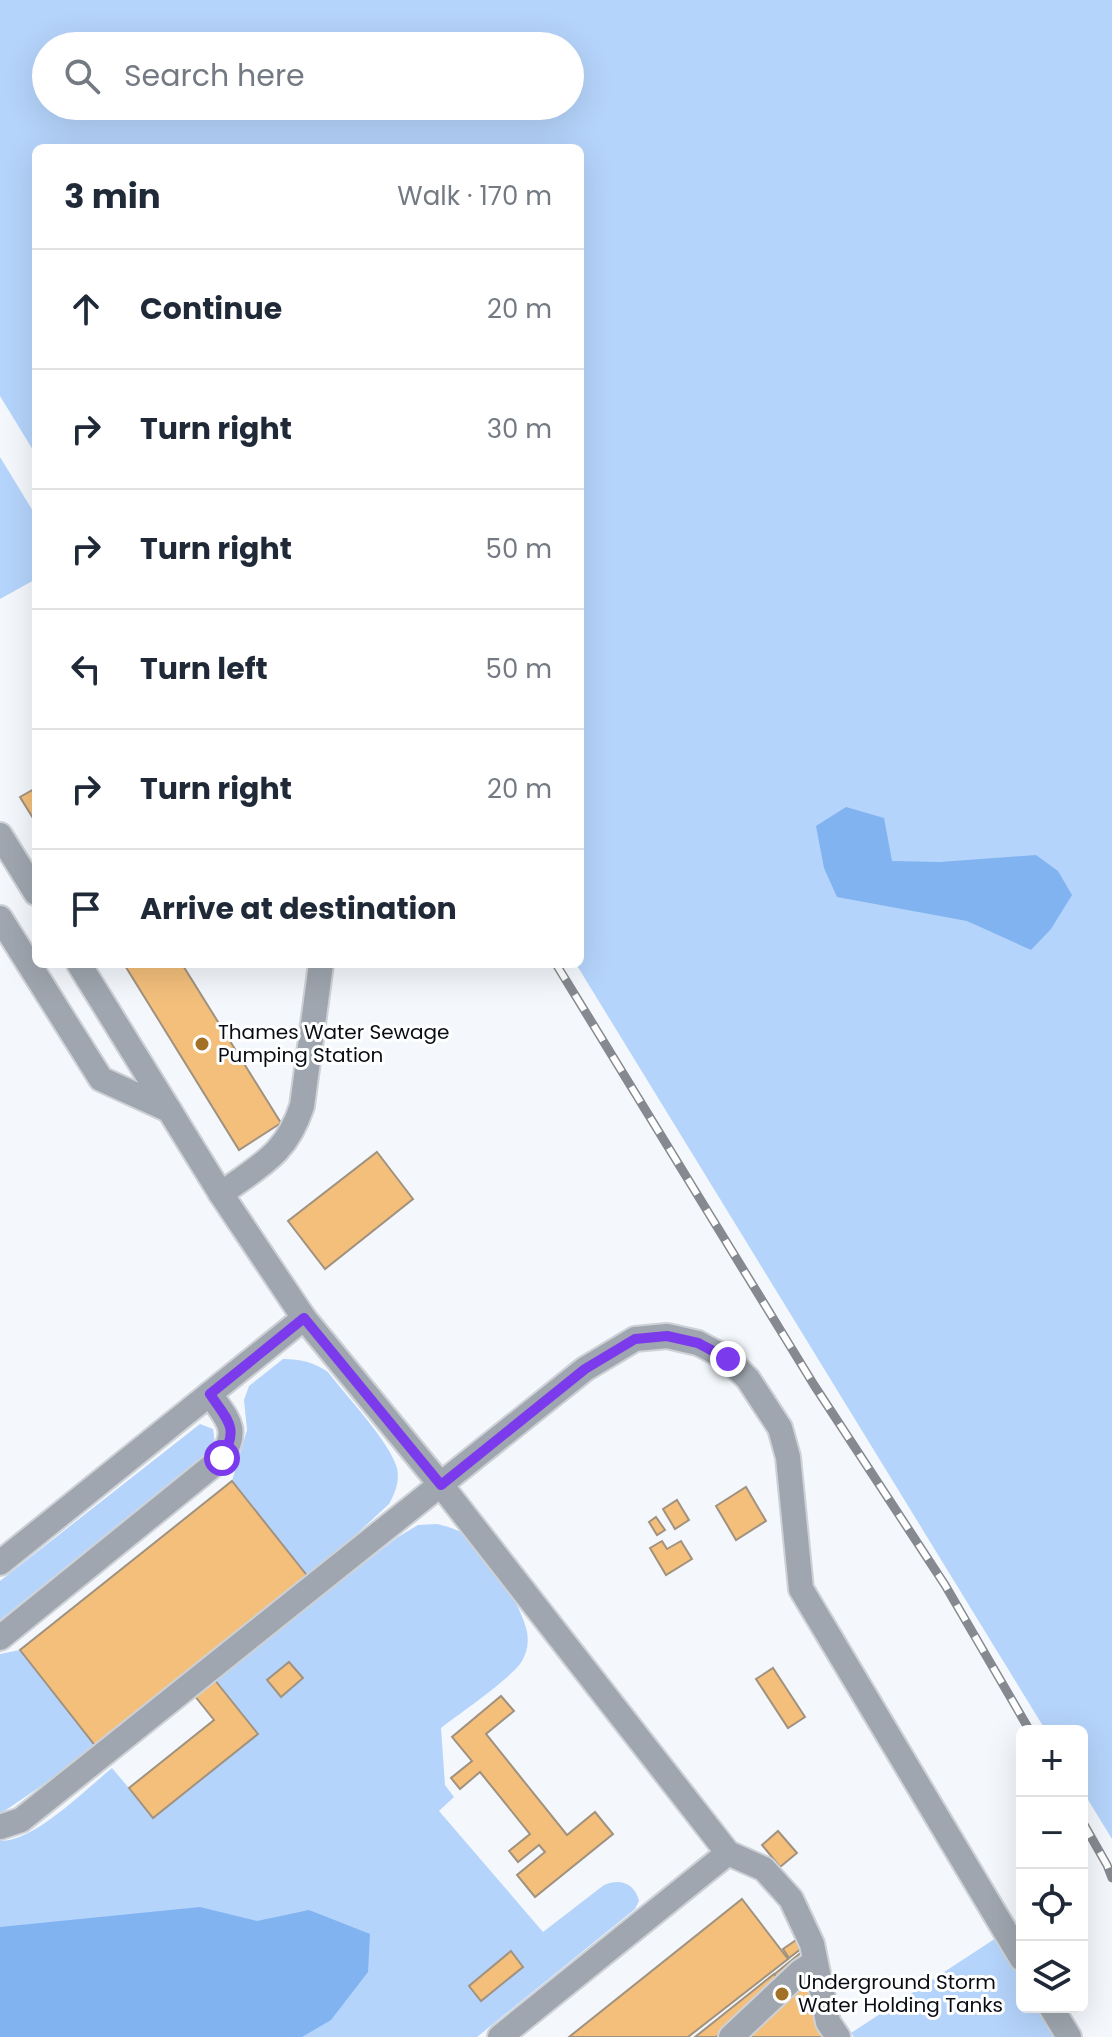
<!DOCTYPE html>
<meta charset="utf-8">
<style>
body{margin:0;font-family:Poppins,sans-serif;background:#f6f6f7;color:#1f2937}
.controls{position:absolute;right:24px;bottom:24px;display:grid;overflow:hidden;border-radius:12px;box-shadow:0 8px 32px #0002}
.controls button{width:72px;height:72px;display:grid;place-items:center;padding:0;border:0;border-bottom:2px solid #e0e1e3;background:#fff;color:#1f2937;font:40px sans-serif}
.stop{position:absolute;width:24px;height:24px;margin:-18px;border:6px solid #7c3aed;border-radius:50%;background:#fff}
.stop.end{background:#7c3aed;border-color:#fff;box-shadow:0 2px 8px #0008}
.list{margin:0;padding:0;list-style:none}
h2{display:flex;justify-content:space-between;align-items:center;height:104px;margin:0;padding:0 32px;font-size:34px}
h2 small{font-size:26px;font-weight:400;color:#747a83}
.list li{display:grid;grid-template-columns:52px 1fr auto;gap:24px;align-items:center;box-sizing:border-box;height:120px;padding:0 32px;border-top:2px solid #e0e1e3}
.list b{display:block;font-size:30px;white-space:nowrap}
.list em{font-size:26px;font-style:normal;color:#747a83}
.icon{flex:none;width:44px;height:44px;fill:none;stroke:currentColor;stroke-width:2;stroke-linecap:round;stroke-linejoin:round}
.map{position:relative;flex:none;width:1112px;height:2037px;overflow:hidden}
.search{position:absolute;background:#fff;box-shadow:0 8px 32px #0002;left:32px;top:32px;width:552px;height:88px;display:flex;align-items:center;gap:20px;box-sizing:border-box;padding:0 28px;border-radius:44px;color:#747a83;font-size:30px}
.panel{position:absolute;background:#fff;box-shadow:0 8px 32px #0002;left:32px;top:144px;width:552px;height:824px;border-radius:12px}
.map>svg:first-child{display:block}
.green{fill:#b5d4fb;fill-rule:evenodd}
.water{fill:#81b3f1}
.building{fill:#f3bf7b;stroke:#a1927f;stroke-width:2}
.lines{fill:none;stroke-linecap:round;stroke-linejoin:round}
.minor-casing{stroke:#ced2d7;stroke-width:28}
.minor{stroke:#9fa6af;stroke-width:24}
.rail-casing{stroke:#868a90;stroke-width:9}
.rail{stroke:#fff;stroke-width:6;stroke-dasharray:18;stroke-linecap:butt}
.route{stroke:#7c3aed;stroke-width:10}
.poi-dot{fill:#a27126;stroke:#fff;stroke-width:3}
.labels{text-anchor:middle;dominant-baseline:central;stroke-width:6;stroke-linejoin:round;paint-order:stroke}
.poi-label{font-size:20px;fill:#080d14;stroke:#fff;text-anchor:start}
</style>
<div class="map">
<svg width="1112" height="2037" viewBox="0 0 1112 2037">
<rect width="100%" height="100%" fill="#f4f8fc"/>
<g class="green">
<path d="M0 0H1112V1839L1082 1790V1731H1046L576 964H580V148H36V455L0 396ZM46 46H570V106H46Z"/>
<path d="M0 457 36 516V579L0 599Z"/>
<path d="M283 1359C301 1359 313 1362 328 1372 346 1396 390 1442 397 1468 400 1481 395 1493 389 1504L309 1578 232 1481 247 1430 244 1400 249 1386Z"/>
<path d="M200 1424 213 1429 215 1443 209 1451 0 1620V1581Z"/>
<path d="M437 1524C450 1527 460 1530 470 1539 492 1557 521 1605 527 1632 529 1643 527 1652 522 1661 513 1677 459 1714 441 1728L445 1785 454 1797 439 1811 543 1932 604 1885C620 1878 635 1883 639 1901L635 1909 477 2037H0V1841C34 1842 86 1789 112 1768L154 1818 257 1734 214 1679 398 1537 418 1525Z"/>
<path d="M20 1650 97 1748 0 1814V1654Z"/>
<path d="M996 1938 1022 1981V2007H1038L1055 2037H854L851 2033Z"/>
</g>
<g class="water">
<path d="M846 807 884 818 892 861 940 862 1036 855 1058 871 1072 895 1051 929 1031 950 967 921 837 897 824 868 816 826Z"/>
<path d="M200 1907 257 1921 309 1910 370 1934 368 1972 331 2020 302 2037H0V1927Z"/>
</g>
<g class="building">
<path d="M36 788V823L20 797Z"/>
<path d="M124 964H182L281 1123 239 1150Z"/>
<path d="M377 1152 413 1199 325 1269 288 1221Z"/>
<path d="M232 1481 309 1578 97 1748 20 1650Z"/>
<path d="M746 1487 766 1521 736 1540 716 1506Z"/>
<path d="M677 1500 689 1520 675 1529 663 1509Z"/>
<path d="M656 1517 665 1530 657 1535 649 1522Z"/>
<path d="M662 1541 667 1549 681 1541 692 1559 666 1575 650 1548Z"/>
<path d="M289 1662 303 1678 281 1697 267 1680Z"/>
<path d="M773 1668 805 1717 788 1728 756 1679Z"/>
<path d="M214 1679 258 1734 153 1818 129 1788 214 1720 194 1695Z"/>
<path d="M501 1696 514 1711 486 1734 567 1835 595 1812 613 1834 535 1897 517 1875 545 1852 539 1845 518 1862 509 1851 530 1834 480 1772 460 1789 451 1778 472 1761 452 1737Z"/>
<path d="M778 1831 797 1853 780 1867 762 1845Z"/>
<path d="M742 1899 788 1959 688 2037H569Z"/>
<path d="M796 1940 802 1948 789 1958 783 1949Z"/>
<path d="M511 1951 523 1967 481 2001 469 1986Z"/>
<path d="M803 1951 826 2037H697Z"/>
<path d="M774 1974 782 1985 716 2037H695Z"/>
</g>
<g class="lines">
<defs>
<g id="minor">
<path d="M0 835 36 893"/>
<path d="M0 918 101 1079 169 1110"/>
<path d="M221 1194C260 1165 286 1155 302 1106L321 964"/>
<path d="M304 1318 441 1485 728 1853 764 1869 791 1899 812 1944 828 2022 838 2037"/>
<path d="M0 1563 304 1318 221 1194 79 964"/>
<path d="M0 1638 222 1458C240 1427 227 1420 210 1394"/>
<path d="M0 1827 21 1820 585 1369 635 1339 667 1336 698 1343 728 1359 748 1379 780 1428 788 1457 801 1589 1022 1959"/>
<path d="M1051 2007 1069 2037"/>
<path d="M500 2037 728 1853"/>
<path d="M731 2037 801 1971 815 1962"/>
</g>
</defs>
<use href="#minor" class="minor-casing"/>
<use href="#minor" class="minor"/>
<defs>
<g id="rail">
<path d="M556 964 814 1385 945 1585 1030 1731"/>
<path d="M1082 1821 1107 1865 1112 1878"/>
</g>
</defs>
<use href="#rail" class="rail-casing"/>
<use href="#rail" class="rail"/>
</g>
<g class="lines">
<path class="route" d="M222 1458C240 1427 227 1420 210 1394L304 1318 441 1485 585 1369 635 1339 667 1336 698 1343 728 1359"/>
</g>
<g class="poi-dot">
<circle cx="202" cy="1044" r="8"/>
<circle cx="782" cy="1994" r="8"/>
</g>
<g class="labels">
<g class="poi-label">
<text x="218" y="1032">Thames Water Sewage<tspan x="218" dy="23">Pumping Station</tspan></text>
<text x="798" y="1982">Underground Storm<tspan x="798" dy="23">Water Holding Tanks</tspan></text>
</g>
</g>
</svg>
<div class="controls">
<button>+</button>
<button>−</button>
<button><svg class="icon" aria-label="locate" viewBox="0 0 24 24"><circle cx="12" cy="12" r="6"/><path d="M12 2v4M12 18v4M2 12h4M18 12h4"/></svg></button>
<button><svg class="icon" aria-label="layers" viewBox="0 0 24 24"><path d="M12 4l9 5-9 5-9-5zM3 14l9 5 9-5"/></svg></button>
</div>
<div class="stop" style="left:222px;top:1458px"></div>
<div class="stop end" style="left:728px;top:1359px"></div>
<div class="search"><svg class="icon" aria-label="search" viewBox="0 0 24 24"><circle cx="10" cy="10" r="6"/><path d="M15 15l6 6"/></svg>Search here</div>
<section class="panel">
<h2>3 min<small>Walk · 170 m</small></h2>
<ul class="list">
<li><svg class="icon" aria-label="ahead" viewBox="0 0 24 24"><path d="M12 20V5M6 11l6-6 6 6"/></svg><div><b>Continue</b></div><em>20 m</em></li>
<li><svg class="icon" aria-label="right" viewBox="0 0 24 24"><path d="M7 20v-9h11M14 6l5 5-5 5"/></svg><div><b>Turn right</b></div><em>30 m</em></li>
<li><svg class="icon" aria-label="right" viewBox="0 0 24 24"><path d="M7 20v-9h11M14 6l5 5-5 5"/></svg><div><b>Turn right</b></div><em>50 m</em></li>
<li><svg class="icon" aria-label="left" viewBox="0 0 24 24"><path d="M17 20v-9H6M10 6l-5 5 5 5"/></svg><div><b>Turn left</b></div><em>50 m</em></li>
<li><svg class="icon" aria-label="right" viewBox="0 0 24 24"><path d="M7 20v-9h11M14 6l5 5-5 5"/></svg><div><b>Turn right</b></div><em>20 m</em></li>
<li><svg class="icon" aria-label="arrive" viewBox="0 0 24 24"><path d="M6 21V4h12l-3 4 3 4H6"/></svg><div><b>Arrive at destination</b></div></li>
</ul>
</section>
</div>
